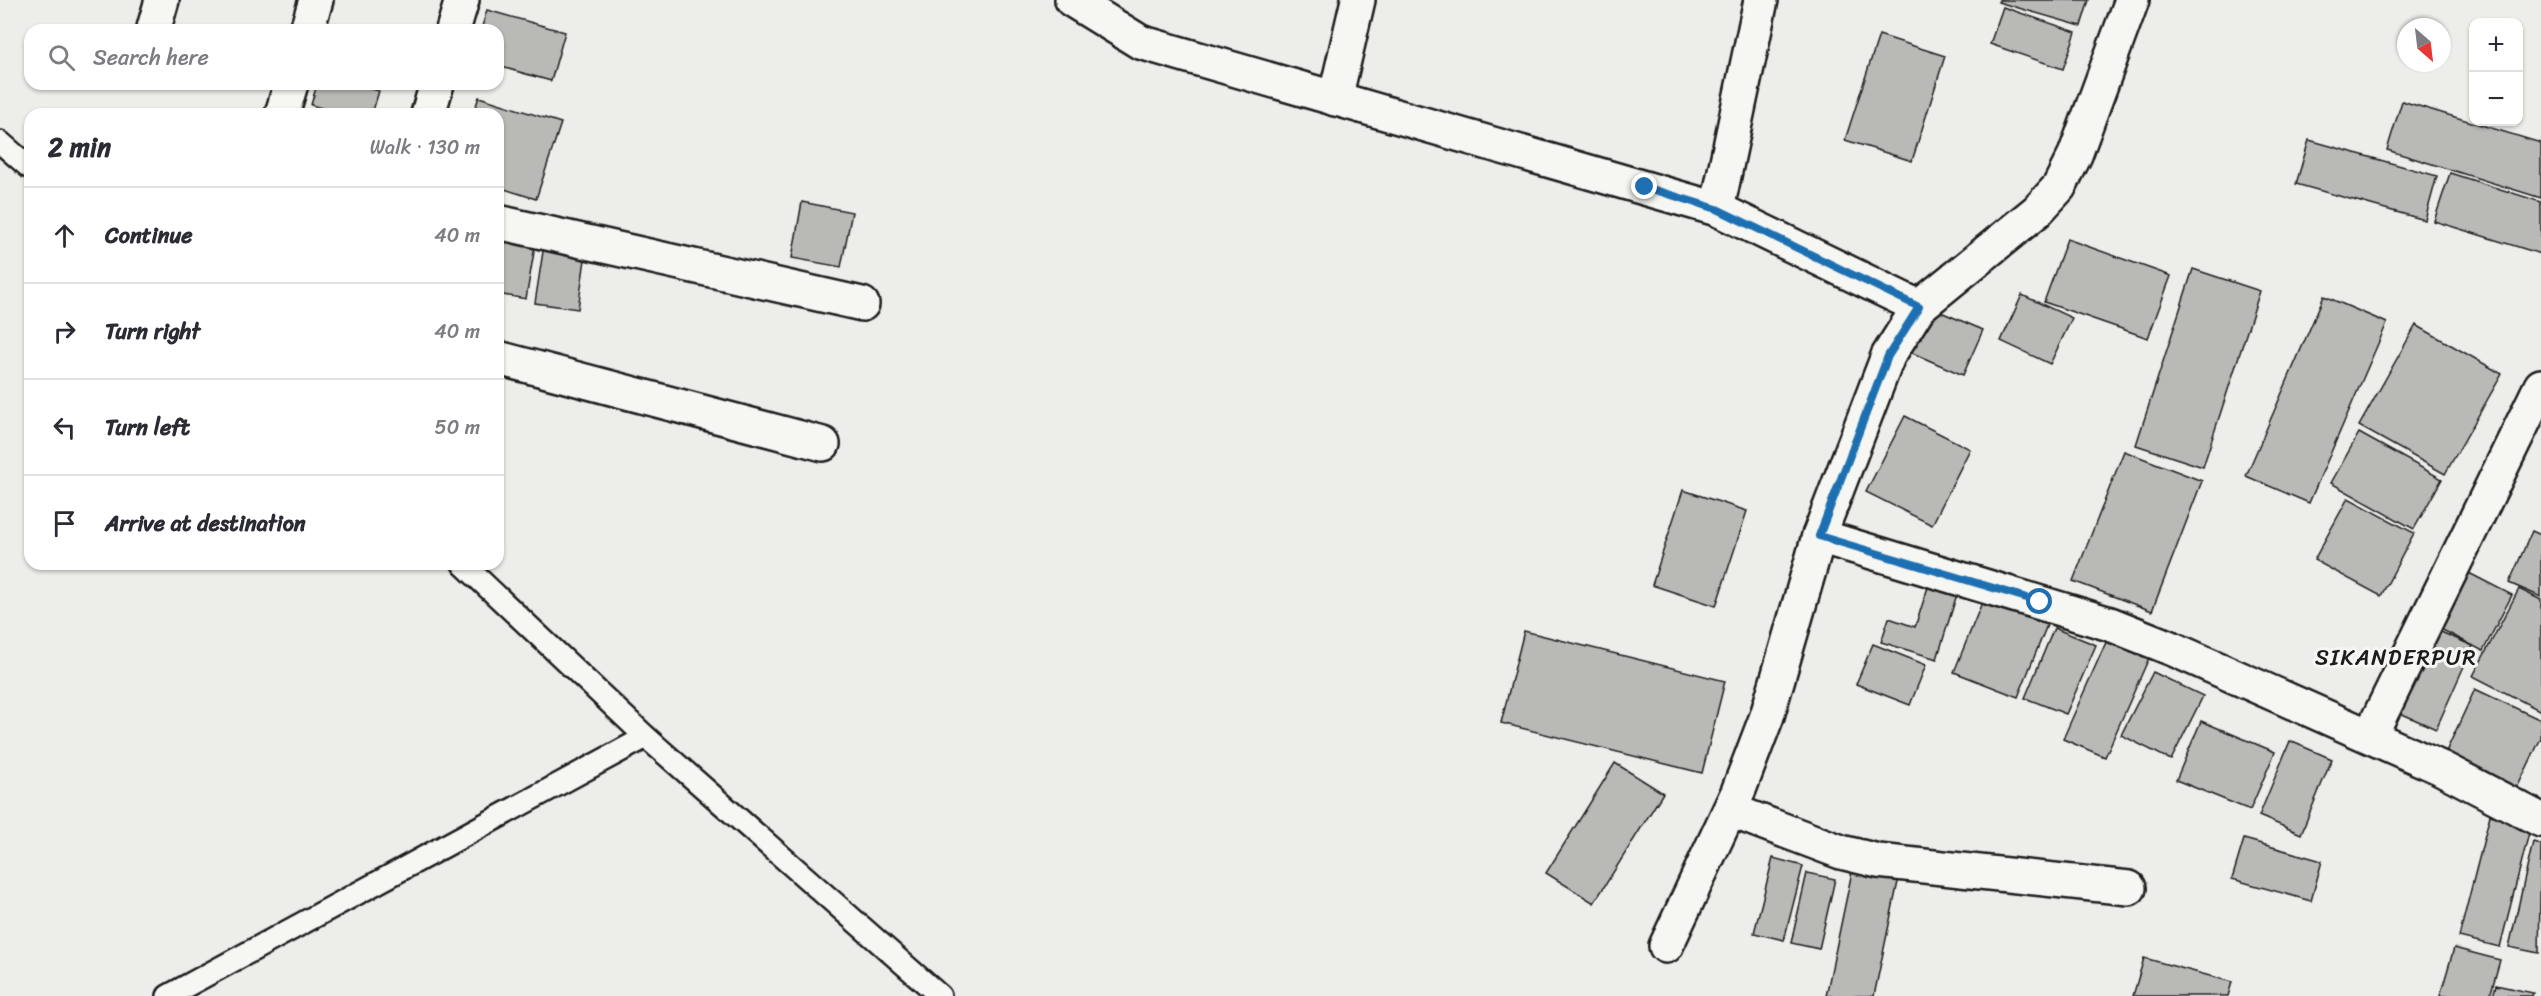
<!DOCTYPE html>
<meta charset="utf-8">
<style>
body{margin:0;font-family:Sriracha,sans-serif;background:#f2f2f3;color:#2b2b33}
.controls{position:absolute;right:18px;top:18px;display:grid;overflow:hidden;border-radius:12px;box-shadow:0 2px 4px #0004}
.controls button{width:54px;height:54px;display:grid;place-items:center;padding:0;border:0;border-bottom:2px solid #e1e1e2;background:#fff;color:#2b2b33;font:30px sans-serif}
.compass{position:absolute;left:2397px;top:18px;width:54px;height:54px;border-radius:50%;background:#fff;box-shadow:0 2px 4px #0004;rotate:152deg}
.stop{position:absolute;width:18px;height:18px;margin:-14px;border:4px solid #1f6fb2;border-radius:50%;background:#fff}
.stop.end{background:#1f6fb2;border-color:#fff;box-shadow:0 2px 6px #0008}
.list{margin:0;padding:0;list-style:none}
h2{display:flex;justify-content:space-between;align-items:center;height:78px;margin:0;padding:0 24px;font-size:26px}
h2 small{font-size:20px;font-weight:400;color:#7c7c81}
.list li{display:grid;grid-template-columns:39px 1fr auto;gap:18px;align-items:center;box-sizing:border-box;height:96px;padding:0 24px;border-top:2px solid #e1e1e2}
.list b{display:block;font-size:22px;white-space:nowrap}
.list em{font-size:20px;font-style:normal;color:#7c7c81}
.icon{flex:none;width:33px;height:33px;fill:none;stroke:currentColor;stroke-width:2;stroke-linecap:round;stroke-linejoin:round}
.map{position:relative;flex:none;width:2541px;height:996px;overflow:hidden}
.search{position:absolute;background:#fff;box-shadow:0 2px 4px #0004;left:24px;top:24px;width:480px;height:66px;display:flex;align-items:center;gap:15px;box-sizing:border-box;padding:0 21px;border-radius:18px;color:#7c7c81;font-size:22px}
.panel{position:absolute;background:#fff;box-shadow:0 2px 4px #0004;left:24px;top:108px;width:480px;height:462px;border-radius:18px}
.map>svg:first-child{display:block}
.building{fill:#b9b9b6;stroke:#1c1c1c;stroke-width:1.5}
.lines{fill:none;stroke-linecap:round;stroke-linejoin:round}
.service-casing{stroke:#1c1c1c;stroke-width:26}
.minor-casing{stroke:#1c1c1c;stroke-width:38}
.service{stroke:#f6f6f2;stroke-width:21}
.minor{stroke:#f6f6f2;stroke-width:33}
.route{stroke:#1f6fb2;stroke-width:8}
.labels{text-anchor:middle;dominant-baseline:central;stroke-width:6;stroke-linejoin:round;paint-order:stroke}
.quarter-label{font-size:22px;letter-spacing:1.5px;fill:#1c1c1c;stroke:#f6f6f2}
</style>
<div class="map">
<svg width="2541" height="996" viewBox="0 0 2541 996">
<rect width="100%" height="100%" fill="#edede9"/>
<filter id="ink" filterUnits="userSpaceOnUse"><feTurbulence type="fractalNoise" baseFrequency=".0167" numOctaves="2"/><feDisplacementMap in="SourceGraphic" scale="12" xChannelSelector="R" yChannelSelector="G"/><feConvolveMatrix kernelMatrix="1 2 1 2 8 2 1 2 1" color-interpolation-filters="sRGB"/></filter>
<g filter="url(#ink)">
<g class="building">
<path d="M1999 0H2089L2081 26 1998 2Z"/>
<path d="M2003 7 2076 32 2063 69 1990 44Z"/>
<path d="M487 10 565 32 551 81 498 66V30H481Z"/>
<path d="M1879 35 1945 56 1912 161 1845 140Z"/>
<path d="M317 84H355L379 91 372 114H343L311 105Z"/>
<path d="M479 97 561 123 536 199 498 187V114H473Z"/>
<path d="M2402 101 2541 143V198L2387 150Z"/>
<path d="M2309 140 2437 176 2425 220 2296 184Z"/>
<path d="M2450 173 2541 202V254L2434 221Z"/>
<path d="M802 202 852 212 841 267 792 258Z"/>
<path d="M498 234 536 240 526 299 498 294Z"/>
<path d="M2067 239 2171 276 2148 338 2044 302Z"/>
<path d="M544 245 586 252 578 309 535 303Z"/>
<path d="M2193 269 2260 291 2203 467 2136 445Z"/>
<path d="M2022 295 2072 318 2050 364 2001 341Z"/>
<path d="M2324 296 2387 323 2309 503 2246 476Z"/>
<path d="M1929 307 1983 330 1963 375 1910 352Z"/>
<path d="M2416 325 2502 374 2445 474 2359 426Z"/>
<path d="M1905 416 1970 449 1932 525 1866 492Z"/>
<path d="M2359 433 2442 479 2414 529 2331 483Z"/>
<path d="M2124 451 2202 481 2152 611 2073 581Z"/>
<path d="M1683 490 1747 511 1716 606 1652 585Z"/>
<path d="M2348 498 2414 533 2381 596 2314 560Z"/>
<path d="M2532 531 2541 535V597L2509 583Z"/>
<path d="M2463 570 2512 595 2483 651 2435 626Z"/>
<path d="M1930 581 1958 591 1937 659 1881 642 1889 618 1915 627Z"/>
<path d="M2519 589 2541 600V711L2473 676Z"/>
<path d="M1983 600 2047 625 2018 697 1954 672Z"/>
<path d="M2425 625 2473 646 2436 729 2389 708Z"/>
<path d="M2054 628 2096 645 2066 714 2025 698Z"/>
<path d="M1524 631 1725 681 1702 773 1501 723Z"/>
<path d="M2107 640 2149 658 2105 757 2063 739Z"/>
<path d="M1873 644 1926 665 1910 705 1856 684Z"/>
<path d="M2153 672 2203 696 2171 760 2121 735Z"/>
<path d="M2475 689 2541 720V738L2517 788 2445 754Z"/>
<path d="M2201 721 2275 752 2250 810 2176 780Z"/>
<path d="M2290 741 2332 759 2301 834 2259 816Z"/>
<path d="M1615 763 1663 793 1594 903 1546 873Z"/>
<path d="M2490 815 2531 825 2500 947 2459 937Z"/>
<path d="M2244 839 2322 861 2311 901 2232 879Z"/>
<path d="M2533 842 2541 844 2539 953 2509 947Z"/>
<path d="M1773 858 1803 866 1784 940 1754 933Z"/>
<path d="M1853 867 1899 877 1874 996H1826Z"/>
<path d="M1807 873 1835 879 1819 949 1791 943Z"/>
<path d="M2454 948 2500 960 2490 996H2440Z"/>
<path d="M2144 958 2232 982 2228 996H2133Z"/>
<path d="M2496 985 2533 993 2532 996H2493Z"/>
</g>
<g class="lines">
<defs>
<g id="service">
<path d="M0 142 30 168"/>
<path d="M463 564 646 737 940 996"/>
<path d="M168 996 646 737"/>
</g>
<g id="minor">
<path d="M1072 0 1140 42 1717 209 1919 307"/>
<path d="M154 28 162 0"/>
<path d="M307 30 316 0"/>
<path d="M453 30 462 0"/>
<path d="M1335 99 1358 0"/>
<path d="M282 114 291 84"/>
<path d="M428 114 437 84"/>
<path d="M1717 209 1761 0"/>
<path d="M498 222 862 304"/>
<path d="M498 358 823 444"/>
<path d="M1819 536 2110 624 2173 649 2441 768 2541 820"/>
<path d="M2370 736 2541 386"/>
<path d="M1730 810 1841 852 1878 861 2129 888"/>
<path d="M1666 946 1738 792 1767 716 1819 536 1888 356 1919 307 2037 211 2059 187 2075 155 2132 0"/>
</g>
</defs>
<use href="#service" class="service-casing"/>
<use href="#minor" class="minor-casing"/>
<use href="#service" class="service"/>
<use href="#minor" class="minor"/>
</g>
</g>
<g class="lines" filter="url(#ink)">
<path class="route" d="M1645 187 1717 209 1919 307 1888 356 1819 536 2040 602"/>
</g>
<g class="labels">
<g class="quarter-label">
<text x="2396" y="657">SIKANDERPUR</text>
</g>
</g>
</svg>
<div class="controls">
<button>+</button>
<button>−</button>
</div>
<svg class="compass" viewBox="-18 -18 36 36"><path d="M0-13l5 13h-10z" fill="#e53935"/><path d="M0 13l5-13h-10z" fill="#7c7c81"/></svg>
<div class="stop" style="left:2040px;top:602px"></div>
<div class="stop end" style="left:1645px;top:187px"></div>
<div class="search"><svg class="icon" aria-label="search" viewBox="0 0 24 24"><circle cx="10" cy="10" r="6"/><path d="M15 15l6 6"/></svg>Search here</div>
<section class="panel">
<h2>2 min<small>Walk · 130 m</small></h2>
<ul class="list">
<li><svg class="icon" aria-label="ahead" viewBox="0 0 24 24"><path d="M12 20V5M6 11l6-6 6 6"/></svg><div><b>Continue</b></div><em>40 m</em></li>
<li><svg class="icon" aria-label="right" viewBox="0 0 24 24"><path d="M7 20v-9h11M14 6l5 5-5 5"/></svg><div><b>Turn right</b></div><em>40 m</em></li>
<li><svg class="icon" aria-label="left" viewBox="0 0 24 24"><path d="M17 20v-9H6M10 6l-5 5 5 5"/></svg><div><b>Turn left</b></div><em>50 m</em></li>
<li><svg class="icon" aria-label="arrive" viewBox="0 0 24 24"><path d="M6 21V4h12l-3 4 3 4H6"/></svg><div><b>Arrive at destination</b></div></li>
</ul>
</section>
</div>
